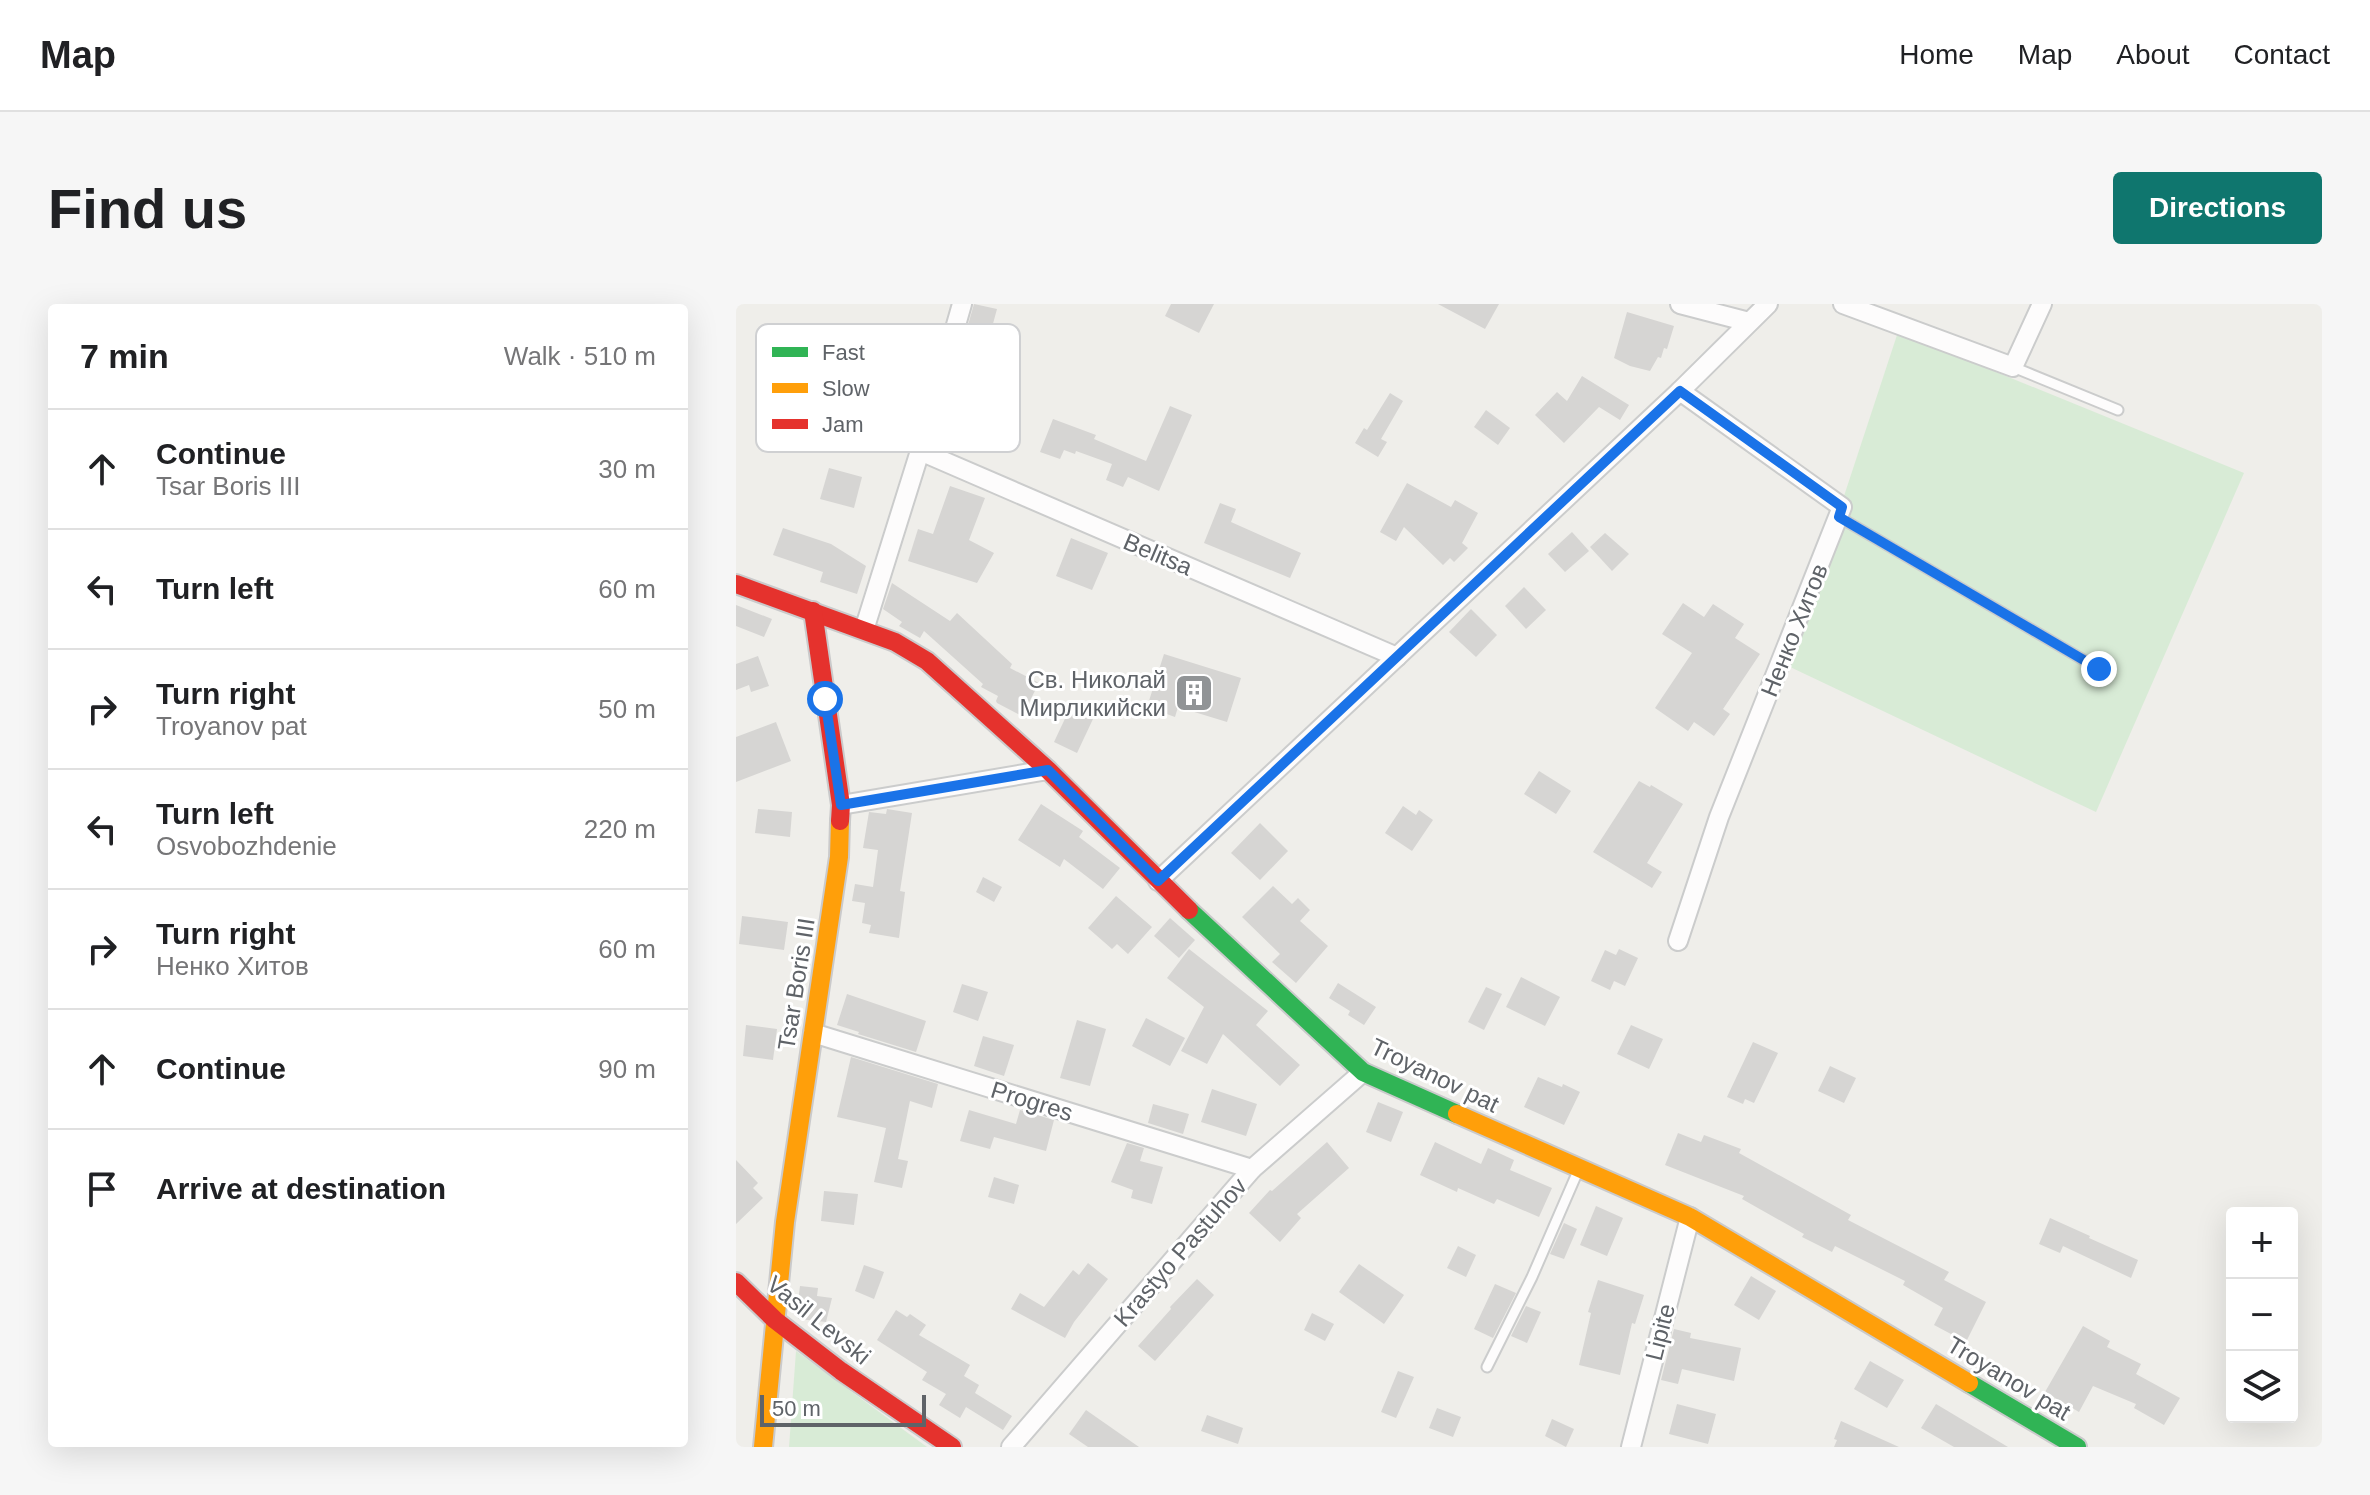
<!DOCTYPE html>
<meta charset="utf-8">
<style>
body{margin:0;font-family:Arial,sans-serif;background:#f6f6f6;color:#202124}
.controls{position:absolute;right:24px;bottom:24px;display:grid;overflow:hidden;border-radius:8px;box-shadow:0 8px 32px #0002}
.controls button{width:72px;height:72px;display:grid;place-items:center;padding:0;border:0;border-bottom:2px solid #e0e0e0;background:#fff;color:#202124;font:40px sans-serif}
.scale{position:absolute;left:24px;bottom:20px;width:166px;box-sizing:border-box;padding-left:8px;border:4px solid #5f6368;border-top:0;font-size:22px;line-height:28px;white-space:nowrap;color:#5f6368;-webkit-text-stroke:6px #fff;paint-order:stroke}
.stop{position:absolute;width:24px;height:24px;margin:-18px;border:6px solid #1a73e8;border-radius:50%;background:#fff}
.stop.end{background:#1a73e8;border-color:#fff;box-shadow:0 2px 8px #0008}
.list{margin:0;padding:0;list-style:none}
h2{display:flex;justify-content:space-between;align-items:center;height:104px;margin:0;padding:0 32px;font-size:34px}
h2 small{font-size:26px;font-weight:400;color:#757577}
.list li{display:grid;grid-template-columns:52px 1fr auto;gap:24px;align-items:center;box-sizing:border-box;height:120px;padding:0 32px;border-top:2px solid #e0e0e0}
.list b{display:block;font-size:30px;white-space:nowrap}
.list p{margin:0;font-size:26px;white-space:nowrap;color:#757577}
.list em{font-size:26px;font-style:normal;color:#757577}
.icon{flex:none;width:44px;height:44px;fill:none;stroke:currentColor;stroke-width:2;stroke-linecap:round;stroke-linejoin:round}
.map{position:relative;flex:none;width:1586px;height:1143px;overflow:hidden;border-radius:8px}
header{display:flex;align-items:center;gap:48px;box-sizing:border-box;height:112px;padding:0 40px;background:#fff;border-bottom:2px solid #e0e0e0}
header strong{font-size:38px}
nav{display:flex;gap:44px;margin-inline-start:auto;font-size:28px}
.intro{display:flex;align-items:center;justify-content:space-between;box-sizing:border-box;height:192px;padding:0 48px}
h1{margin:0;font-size:56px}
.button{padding:20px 36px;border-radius:8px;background:#0f766e;color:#fff;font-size:28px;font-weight:700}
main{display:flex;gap:48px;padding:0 48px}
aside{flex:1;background:#fff;border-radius:8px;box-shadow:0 8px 32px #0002}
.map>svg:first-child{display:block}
.green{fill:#d8ebd6}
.building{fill:#d6d5d3}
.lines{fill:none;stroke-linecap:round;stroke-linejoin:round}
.lane-casing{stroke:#cbcccc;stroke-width:13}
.street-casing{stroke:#cbcccc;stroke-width:22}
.fast-casing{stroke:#cacacb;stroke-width:22}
.slow-casing{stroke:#cacacb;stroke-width:22}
.jam-casing{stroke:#cacacb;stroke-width:22}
.lane{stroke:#fdfcfc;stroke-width:9}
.street{stroke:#fdfcfc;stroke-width:18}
.fast{stroke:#30b455;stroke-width:18}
.slow{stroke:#ff9f0a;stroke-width:18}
.jam{stroke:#e5322d;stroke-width:18}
.route{stroke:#1a73e8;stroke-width:10}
.labels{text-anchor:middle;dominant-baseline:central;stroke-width:6;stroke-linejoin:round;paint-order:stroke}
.street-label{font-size:24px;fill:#5f6368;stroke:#fff}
.poi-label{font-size:24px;fill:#5f6368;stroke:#fff;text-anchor:end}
.key{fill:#fff;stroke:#cfd0d2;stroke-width:2}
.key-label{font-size:22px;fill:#5f6368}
</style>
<header>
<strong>Map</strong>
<nav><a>Home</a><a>Map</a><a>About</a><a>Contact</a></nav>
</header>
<div class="intro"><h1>Find us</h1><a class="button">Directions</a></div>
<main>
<aside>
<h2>7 min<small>Walk · 510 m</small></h2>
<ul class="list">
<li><svg class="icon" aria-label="ahead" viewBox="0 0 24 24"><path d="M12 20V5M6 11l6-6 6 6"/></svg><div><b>Continue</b><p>Tsar Boris III</p></div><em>30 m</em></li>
<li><svg class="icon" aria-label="left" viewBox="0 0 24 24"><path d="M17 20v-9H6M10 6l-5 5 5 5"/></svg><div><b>Turn left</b></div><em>60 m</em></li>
<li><svg class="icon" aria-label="right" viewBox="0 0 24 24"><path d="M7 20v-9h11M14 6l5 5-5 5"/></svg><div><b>Turn right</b><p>Troyanov pat</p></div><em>50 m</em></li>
<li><svg class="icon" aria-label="left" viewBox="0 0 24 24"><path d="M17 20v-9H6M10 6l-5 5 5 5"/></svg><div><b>Turn left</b><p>Osvobozhdenie</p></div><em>220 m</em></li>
<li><svg class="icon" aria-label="right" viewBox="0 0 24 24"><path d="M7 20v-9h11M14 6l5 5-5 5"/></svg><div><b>Turn right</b><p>Ненко Хитов</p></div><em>60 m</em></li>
<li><svg class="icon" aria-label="ahead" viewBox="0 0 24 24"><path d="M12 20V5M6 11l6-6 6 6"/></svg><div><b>Continue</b></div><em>90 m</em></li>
<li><svg class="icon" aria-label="arrive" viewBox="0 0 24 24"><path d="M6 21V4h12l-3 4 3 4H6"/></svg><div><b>Arrive at destination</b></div></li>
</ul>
</aside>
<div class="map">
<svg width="1586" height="1143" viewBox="0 0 1586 1143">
<rect width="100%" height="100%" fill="#efeeea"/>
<g class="green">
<path d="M1162 28 1508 169 1360 508 1052 362Z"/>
<path d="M60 1047 191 1143H53Z"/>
</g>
<g class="building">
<path d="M238 0 261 5 252 38 266 42 259 67 228 59 238 23 232 21Z"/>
<path d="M435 0H478L463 29 429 12Z"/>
<path d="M702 0H763L749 25Z"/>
<path d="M891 8 938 22 931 45 928 44 925 54 922 53 914 67 894 62 878 54Z"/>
<path d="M846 72 893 101 884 116 863 103 828 139 799 111 821 88 831 97Z"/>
<path d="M654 89 667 97 645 135 651 138 642 153 619 139 628 124 631 126Z"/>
<path d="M434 102 456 111 423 187 392 173 387 183 370 176 376 160 340 147 339 150 328 146 324 155 304 148 317 115 360 131 358 135 410 157Z"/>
<path d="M750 106 774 124 762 141 738 123Z"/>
<path d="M93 164 126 173 118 204 84 195Z"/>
<path d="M671 179 715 203 719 196 742 209 726 239 732 244 718 258 714 254 707 261 668 223 660 237 644 228Z"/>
<path d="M214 182 249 194 233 236 258 249 241 279 172 257 182 225 197 230Z"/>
<path d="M484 199 500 205 495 218 565 249 554 274 468 239Z"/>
<path d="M47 224 95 240 130 262 121 290 84 278 87 268 37 251Z"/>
<path d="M836 228 853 247 829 268 812 250Z"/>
<path d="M869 229 893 250 876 267 854 243Z"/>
<path d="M335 234 372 249 356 286 320 272Z"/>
<path d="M156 279 214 317 221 309 276 360 274 364 303 379 286 412 261 399 260 397 262 392 245 383 247 380 188 327 184 334 163 322 166 318 147 305Z"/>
<path d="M788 283 810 306 790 325 769 302Z"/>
<path d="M947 299 968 313 977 300 1008 320 999 334 1024 350 987 405 994 410 978 432 958 418 952 427 919 404 956 349 926 330Z"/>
<path d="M0 301 36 315 28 333 0 322Z"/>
<path d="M735 305 761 331 740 353 713 328Z"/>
<path d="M428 350 505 374 491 418 442 403 439 413 411 403Z"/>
<path d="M22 352 33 382 15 388 13 381 0 386V360Z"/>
<path d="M334 404 357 415 341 449 318 438Z"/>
<path d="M40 418 55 457 0 478V433Z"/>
<path d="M803 467 835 487 820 510 788 490Z"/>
<path d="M903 477 914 483 915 481 947 500 911 559 926 568 916 584 857 548Z"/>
<path d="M305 500 347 527 343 533 384 564 367 585 328 555 324 563 282 536Z"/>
<path d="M667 502 680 511 683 506 697 516 676 547 649 529Z"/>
<path d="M22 505 56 508 54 533 19 529Z"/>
<path d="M151 505 176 509 164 587 169 588 163 634 133 629 135 621 126 619 129 599 116 597 119 580 137 583 142 546 127 544 133 508 150 510Z"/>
<path d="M524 519 552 547 524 576 495 549Z"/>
<path d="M247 573 266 583 258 598 240 588Z"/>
<path d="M537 582 556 600 562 594 574 606 564 617 592 642 560 679 536 658 544 650 506 613Z"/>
<path d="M380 592 416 623 392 650 381 640 376 645 352 624Z"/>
<path d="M6 612 52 618 48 646 3 640Z"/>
<path d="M434 614 459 636 443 654 418 632Z"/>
<path d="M453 645 532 707 520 721 564 761 544 782 487 730 471 760 445 747 468 703 431 674Z"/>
<path d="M883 645 902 654 889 682 878 677 874 686 855 677 869 646 880 651Z"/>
<path d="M785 673 824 693 809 722 770 703Z"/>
<path d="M602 679 640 703 628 721 612 711 614 707 593 694Z"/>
<path d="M226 680 252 688 242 717 217 708Z"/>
<path d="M750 683 766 690 748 726 732 718Z"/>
<path d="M111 690 190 717 180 748 122 730 123 728 101 721Z"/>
<path d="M410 714 449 734 434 762 396 742Z"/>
<path d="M341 716 370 725 354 782 324 774Z"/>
<path d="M10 721 41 725 37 756 7 752Z"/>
<path d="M895 721 927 735 913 765 881 750Z"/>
<path d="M247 732 278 741 268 772 238 762Z"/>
<path d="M1017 738 1042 749 1018 799 1009 795 1007 800 991 793Z"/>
<path d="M115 753 202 780 196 804 174 797 162 855 172 857 166 884 138 878 150 824 101 813Z"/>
<path d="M1094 762 1120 774 1108 799 1082 787Z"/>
<path d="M802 773 826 783 827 780 844 788 828 821 788 803Z"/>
<path d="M476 785 521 800 510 832 465 818Z"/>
<path d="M642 798 667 808 655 838 630 828Z"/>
<path d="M417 800 453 810 447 830 412 819Z"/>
<path d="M233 806 280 820 284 806 318 816 310 847 258 833 254 845 224 837Z"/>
<path d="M942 829 965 838 968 831 1005 845 1003 849 1115 911 1112 916 1213 968 1208 976 1250 998 1230 1038 1198 1021 1207 1004 1167 981 1169 977 1099 942 1096 948 1066 933 1068 930 1006 895 1008 892 929 861Z"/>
<path d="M591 838 613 864 561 910 565 914 544 938 513 909 534 886 536 887Z"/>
<path d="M699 838 745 860 752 844 778 856 774 866 816 884 803 913 761 895 758 900 722 884 721 888 684 871Z"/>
<path d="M391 839 408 844 404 857 427 863 416 900 395 894 397 886 375 878Z"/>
<path d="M0 856 22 879 17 884 27 894 0 920Z"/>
<path d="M258 873 283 881 278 900 252 893Z"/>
<path d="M88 887 122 890 118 921 85 917Z"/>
<path d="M860 902 887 914 871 952 844 941Z"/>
<path d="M1314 914 1354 932 1353 934 1402 956 1395 974 1327 942 1324 949 1303 940Z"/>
<path d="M828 919 841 925 828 955 814 950Z"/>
<path d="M722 942 740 951 730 973 711 964Z"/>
<path d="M352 959 372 975 338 1018 329 1034 275 1005 284 989 308 1003 337 966 343 971Z"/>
<path d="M623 960 668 991 648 1020 603 988Z"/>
<path d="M128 961 148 968 138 995 119 987Z"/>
<path d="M1015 972 1040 987 1023 1016 998 1001Z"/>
<path d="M461 975 478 991 419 1057 402 1042 435 1005 434 1003Z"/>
<path d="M862 976 908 991 899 1020 896 1019 884 1071 843 1061 855 1009 852 1008Z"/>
<path d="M759 980 780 989 757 1034 738 1025Z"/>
<path d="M64 982 82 984 81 992 96 994 90 1018 63 1015 60 1012Z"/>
<path d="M790 1002 805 1008 791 1039 775 1032Z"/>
<path d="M160 1006 171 1013 174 1010 190 1021 183 1031 234 1061 228 1072 243 1081 239 1089 276 1112 267 1126 230 1103 224 1114 203 1101 210 1090 186 1076 191 1068 141 1036Z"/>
<path d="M576 1009 598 1020 589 1037 568 1026Z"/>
<path d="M1347 1022 1374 1037 1371 1043 1405 1060 1400 1070 1444 1094 1428 1121 1398 1104 1400 1100 1357 1082 1343 1108 1309 1088Z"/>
<path d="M938 1025 955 1029 954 1034 1005 1044 998 1077 946 1065 942 1080 925 1076Z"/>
<path d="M1134 1057 1168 1076 1151 1104 1118 1085Z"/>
<path d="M662 1067 678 1073 660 1114 645 1108Z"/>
<path d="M941 1100 980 1110 972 1140 933 1130Z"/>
<path d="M1200 1100 1272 1143H1218L1185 1124Z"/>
<path d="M701 1104 725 1113 717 1133 693 1124Z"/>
<path d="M350 1106 403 1143H352L333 1130Z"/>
<path d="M471 1111 507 1124 502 1140 465 1127Z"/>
<path d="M816 1115 838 1125 830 1143 809 1132Z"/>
<path d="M1105 1117 1163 1143H1098L1101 1136 1098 1135Z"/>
</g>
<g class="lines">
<defs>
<g id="lane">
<path d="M1277 63 1382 106"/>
<path d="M1103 213 1363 365"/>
<path d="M751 1063 796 973 842 867"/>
</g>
<g id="street">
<path d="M944 0 1013 18"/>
<path d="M1107 0 1277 63 1306 0"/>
<path d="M184 147 661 353"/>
<path d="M128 326 184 147 226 0"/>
<path d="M105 501 312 466"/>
<path d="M422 577 944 87 1032 0"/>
<path d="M942 637 983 513 1106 203 944 87"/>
<path d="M77 729 516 865"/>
<path d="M275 1143 516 865 627 768"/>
<path d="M895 1143 954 913"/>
</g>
<g id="fast">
<path d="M453 606 627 768 721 810"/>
<path d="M1233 1079 1341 1143"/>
</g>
<g id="slow">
<path d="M721 810 954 913 1233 1079"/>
<path d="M27 1143 49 918 103 553 104 517"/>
</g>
<g id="jam">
<path d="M0 280 159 338 191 357 312 466 453 606"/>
<path d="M77 307 105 501 104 517"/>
<path d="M0 978 39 1016 105 1067 216 1143"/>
</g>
</defs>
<use href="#lane" class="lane-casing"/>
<use href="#street" class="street-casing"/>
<use href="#fast" class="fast-casing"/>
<use href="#slow" class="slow-casing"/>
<use href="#jam" class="jam-casing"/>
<use href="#lane" class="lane"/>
<use href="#street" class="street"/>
<use href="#fast" class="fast"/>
<use href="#slow" class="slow"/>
<use href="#jam" class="jam"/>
</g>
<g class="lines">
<path class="route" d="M89 395 105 501 312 466 422 577 944 87 1106 203 1103 213 1363 365"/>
</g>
<defs>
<symbol id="building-square" viewBox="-11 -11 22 22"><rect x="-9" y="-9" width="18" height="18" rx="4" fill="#919496" stroke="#fff"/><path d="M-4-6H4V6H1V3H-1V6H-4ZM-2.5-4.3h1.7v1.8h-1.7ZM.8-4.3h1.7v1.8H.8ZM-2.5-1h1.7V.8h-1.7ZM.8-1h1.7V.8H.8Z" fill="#fff"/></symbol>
</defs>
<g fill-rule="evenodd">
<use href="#building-square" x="436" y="367" width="44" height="44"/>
</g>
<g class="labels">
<g class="street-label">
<text transform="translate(422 250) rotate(23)">Belitsa</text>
<text transform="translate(1058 326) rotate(-68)">Ненко Хитов</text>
<text transform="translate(60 680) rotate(-81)">Tsar Boris III</text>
<text transform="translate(699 771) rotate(26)">Troyanov pat</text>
<text transform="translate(296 797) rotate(17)">Progres</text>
<text transform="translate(444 948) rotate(-49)">Krastyo Pastuhov</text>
<text transform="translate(83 1016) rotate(39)">Vasil Levski</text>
<text transform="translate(924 1028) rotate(-76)">Lipite</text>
<text transform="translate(1273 1074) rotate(31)">Troyanov pat</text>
</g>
<g class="poi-label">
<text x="430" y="375">Св. Николай<tspan x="430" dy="28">Мирликийски</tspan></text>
</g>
</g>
<rect x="20" y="20" width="264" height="128" rx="12" class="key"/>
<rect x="36" y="43" width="36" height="10" fill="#30b455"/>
<rect x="36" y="79" width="36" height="10" fill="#ff9f0a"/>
<rect x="36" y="115" width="36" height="10" fill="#e5322d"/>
<g class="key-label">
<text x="86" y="56">Fast</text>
<text x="86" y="92">Slow</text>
<text x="86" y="128">Jam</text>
</g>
</svg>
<div class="controls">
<button>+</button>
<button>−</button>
<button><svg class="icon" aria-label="layers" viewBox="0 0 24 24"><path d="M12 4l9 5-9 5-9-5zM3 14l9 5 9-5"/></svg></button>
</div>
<div class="scale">50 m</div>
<div class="stop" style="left:89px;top:395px"></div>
<div class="stop end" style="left:1363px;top:365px"></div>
</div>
</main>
